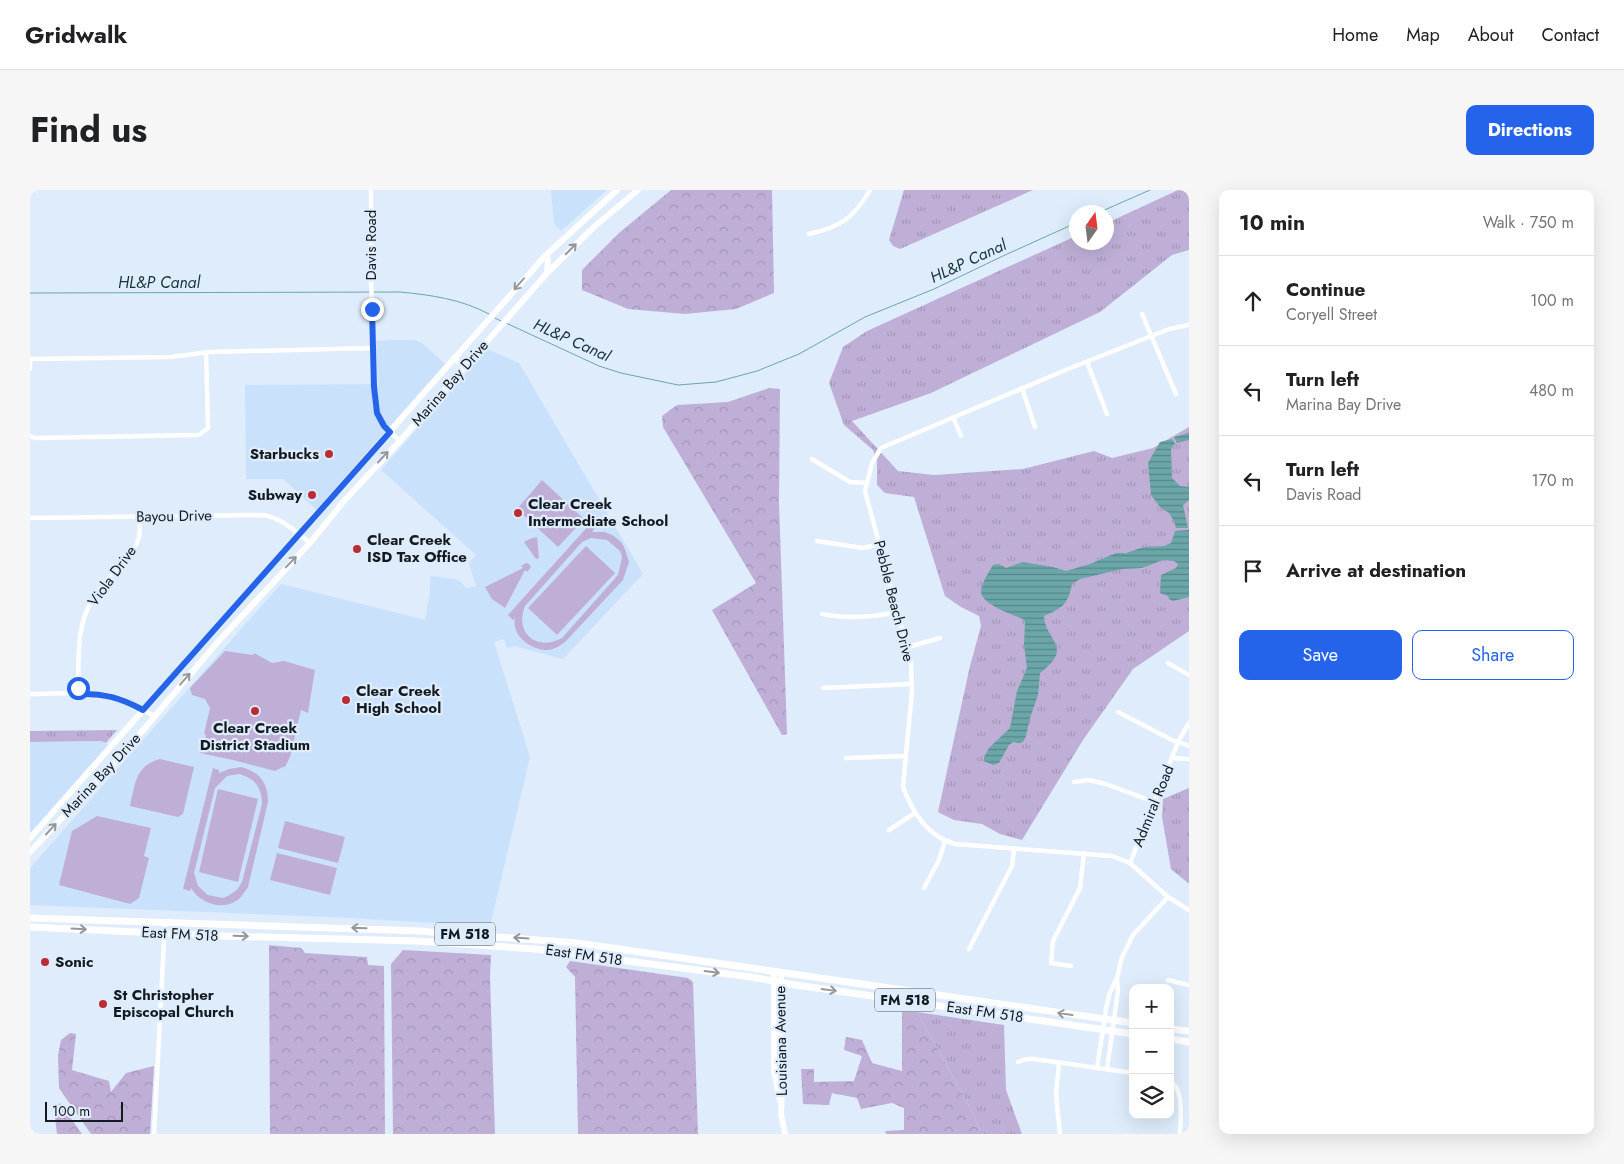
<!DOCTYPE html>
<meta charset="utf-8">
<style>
body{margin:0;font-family:Jost,sans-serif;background:#f6f6f6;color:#202124}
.controls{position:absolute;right:15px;bottom:15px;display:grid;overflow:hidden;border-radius:10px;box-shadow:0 5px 20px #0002}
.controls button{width:45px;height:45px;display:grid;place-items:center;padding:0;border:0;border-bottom:1px solid #e0e0e0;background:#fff;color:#202124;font:25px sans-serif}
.compass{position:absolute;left:1039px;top:15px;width:45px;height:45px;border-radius:50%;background:#fff;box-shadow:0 5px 20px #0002;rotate:14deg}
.scale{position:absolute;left:15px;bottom:12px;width:78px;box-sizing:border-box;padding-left:5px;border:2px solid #141a21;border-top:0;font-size:14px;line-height:18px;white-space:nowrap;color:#141a21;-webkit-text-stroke:4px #deecfc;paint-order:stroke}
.stop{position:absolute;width:15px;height:15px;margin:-11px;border:4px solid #2563eb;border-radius:50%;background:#fff}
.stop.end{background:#2563eb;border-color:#fff;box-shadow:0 1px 5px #0008}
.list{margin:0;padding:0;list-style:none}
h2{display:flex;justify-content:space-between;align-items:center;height:65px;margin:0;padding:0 20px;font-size:21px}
h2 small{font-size:16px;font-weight:400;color:#757577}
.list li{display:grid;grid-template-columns:32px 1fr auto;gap:15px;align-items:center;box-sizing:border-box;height:90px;padding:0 20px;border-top:1px solid #e0e0e0}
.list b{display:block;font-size:19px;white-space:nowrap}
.list p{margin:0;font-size:16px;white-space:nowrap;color:#757577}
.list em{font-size:16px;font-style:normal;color:#757577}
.actions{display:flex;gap:10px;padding:15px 20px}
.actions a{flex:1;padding:11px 0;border:1px solid #2563eb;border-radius:10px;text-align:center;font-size:18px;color:#2563eb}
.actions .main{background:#2563eb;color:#fff}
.icon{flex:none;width:28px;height:28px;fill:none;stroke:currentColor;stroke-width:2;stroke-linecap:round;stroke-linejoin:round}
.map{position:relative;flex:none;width:1159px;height:944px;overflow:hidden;border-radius:10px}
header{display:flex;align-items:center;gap:30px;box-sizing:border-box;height:70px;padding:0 25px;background:#fff;border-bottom:1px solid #e0e0e0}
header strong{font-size:24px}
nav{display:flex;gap:28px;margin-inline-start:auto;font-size:18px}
.intro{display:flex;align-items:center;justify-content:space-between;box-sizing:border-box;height:120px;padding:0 30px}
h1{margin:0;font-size:35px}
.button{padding:12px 22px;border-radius:10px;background:#2563eb;color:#fff;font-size:18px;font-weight:700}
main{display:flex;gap:30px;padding:0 30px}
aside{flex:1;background:#fff;border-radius:10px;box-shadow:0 5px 20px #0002}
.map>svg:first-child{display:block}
.built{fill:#cae1fb}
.grass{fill:url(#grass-tufts)}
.forest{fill:url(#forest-crowns)}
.park{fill:#bfafd6;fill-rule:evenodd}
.water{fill:url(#water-rules)}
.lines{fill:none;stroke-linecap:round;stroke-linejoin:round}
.stream{stroke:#6ba6a8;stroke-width:1}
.street{stroke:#fff;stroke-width:4.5}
.secondary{stroke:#fff;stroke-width:6}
.primary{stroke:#fff;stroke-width:7}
.oneway{stroke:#95989b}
.route{stroke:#2563eb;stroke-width:6}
.poi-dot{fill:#bc2c37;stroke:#deecfc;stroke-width:2}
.labels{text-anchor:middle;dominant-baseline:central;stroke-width:4.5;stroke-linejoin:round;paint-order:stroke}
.shield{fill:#deecfc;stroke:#515963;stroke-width:1}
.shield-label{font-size:14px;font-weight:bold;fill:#141a21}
.street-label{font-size:15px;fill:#141a21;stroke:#deecfc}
.poi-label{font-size:15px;font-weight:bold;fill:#141a21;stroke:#deecfc;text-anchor:start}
.water-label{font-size:16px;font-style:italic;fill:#143334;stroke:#deecfc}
</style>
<header>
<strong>Gridwalk</strong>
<nav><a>Home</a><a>Map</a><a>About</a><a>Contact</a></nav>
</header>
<div class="intro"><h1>Find us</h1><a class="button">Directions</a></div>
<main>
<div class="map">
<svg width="1159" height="944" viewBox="0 0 1159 944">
<defs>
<pattern id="grass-tufts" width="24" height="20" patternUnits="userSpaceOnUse" patternTransform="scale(1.25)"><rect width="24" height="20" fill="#bfafd6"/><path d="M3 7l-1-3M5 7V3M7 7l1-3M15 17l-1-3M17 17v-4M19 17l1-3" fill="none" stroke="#a396b7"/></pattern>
<pattern id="forest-crowns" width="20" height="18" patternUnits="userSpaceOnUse" patternTransform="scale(1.25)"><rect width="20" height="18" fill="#bfafd6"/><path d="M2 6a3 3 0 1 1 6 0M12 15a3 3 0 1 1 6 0" fill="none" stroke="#a396b7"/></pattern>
<pattern id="water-rules" width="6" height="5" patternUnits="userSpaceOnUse" patternTransform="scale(1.25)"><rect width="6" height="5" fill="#6ba6a8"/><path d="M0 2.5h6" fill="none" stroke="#578688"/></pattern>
</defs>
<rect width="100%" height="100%" fill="#deecfc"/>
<g class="built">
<path d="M521 0H577L531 41 524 34Z"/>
<path d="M363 150H384L392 153 415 174 287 320 253 289H216L215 195 348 194 346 151Z"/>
<path d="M457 159 489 173 613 384 533 469 484 456 477 458 474 449 464 452 500 567 460 736 299 727 0 715V678L251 394 395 430 400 401V386L424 389 431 392 436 398 446 396 439 373 446 365 351 280Z"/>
<path d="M71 551 78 555 0 644V552Z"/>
</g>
<g class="grass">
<path d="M874 0H1003L870 59 863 56 859 50Z"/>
<path d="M1148 0H1159V60L1142 65 1070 122 901 203 822 231 868 281 904 285 993 279 1064 261 1082 268 1123 258 1159 237V441L1103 479 1053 550 992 650 970 644 952 634 924 630 908 622 940 476 951 436 949 426 931 417 915 406 884 307 855 303 847 295V271L843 260 814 235 799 193 813 157 837 141 1046 46V52H1076L1077 33Z"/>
<path d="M87 540 76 553 71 551 0 552V541Z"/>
<path d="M1159 598V693H1158L1141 679 1132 627 1133 609Z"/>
<path d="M887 822 974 835 976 900 992 944H952L937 912Z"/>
</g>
<g class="forest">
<path d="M641 0H742L744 103 706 119 655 124 598 119 552 100V80L589 43Z"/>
<path d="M739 198 750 199 749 313 757 544 752 545 682 420 726 393 633 237 632 226 647 215 698 212Z"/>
<path d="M239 755 271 758 275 763 337 767 338 775 354 776 355 944H240Z"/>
<path d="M373 760 461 765 460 787 465 944H363L361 774Z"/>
<path d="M540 771 658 788 663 792 668 944H548L545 787 536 777Z"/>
<path d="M872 821 887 822 937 912 952 944H856L855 941 874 940V918L862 913 831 919 827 908 802 903 799 915 773 914 771 879H784V892L824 891 832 866 814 860 816 847 832 850 842 873 872 881Z"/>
<path d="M40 843 46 844 42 880 79 891 81 902 96 883 124 876 120 944H61L29 898 28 865 31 850Z"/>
<path d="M30 913 52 944H27L24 919Z"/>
</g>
<g class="park">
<path d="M512 290 554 329 528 357 487 319Z"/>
<path d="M560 334 565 338 562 342H575L584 346 592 353 596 362 599 372 593 390 536 451C531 455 525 459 519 460 502 461 481 446 485 428L483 430 478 425ZM561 348 577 350 590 361 592 367 589 381 588 385 532 448C507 462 484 443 495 416L552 352Z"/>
<path d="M507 347 509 368 506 369 494 352 500 349Z"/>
<path d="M556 356 585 383 527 445 498 418Z"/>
<path d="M496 373 499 374 501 377 497 382 495 380 475 418 462 409 455 397 493 378 491 376Z"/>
<path d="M195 461 223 465 224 463 242 473 254 471 285 480 278 523 271 520 260 567 255 577H253L245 581 203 570 170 563 173 549H175L176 545 174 544 180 518 175 509 162 505 160 498Z"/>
<path d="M130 569 164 577 153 624 148 627 100 616C105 594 105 576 130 569Z"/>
<path d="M211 577C230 582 238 593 238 612L218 697C216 700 213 704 211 707 196 722 171 715 161 698L160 701 153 699 183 578 189 580V583L199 579ZM209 584C225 588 232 598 232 614L212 692 207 700 198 706 193 708 178 705 168 696 164 683 185 598 197 586Z"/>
<path d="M188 599 228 609 208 692 169 682Z"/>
<path d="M67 626 121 638 114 666 119 668 109 708 100 714 29 695 42 641Z"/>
<path d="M255 631 315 647 308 673 248 658Z"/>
<path d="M247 663 307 678 300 705 240 690Z"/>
</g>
<g class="water">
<path d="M1159 243V250L1147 253 1144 247Z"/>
<path d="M1142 249 1145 254 1141 258 1142 288 1150 296 1159 297V310L1153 315 1158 338H1146L1144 331 1139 323 1130 317 1121 305 1118 273 1130 252Z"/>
<path d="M1159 340V407L1143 411 1139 409 1138 406 1130 403 1131 385 1146 378 1148 374 1144 371 1133 370 1112 378 1092 379 1050 389 1042 394C1038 415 1032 418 1014 426 1015 451 1045 456 1010 483L1008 505 1000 528 996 546 993 552 989 553 983 552 979 555 969 573 963 575 954 571V567L959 558 980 538 987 501 997 478 994 455 995 432 993 429C983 425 950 414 951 401 952 392 959 382 963 375L969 374 976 378 993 372 1023 377 1036 381 1060 374 1086 363H1096L1114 357 1134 356 1141 353 1145 341Z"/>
</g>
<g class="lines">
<g class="stream">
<path d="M1070 22 1120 0"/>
<path d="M0 103 370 102C401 105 431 109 459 124"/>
<path d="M465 128 473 132"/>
<path d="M476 133 569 176 591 183 648 195 686 192 727 181 769 164 835 127 904 99 975 65 1046 33"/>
</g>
<g class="street">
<path d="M341 0V87L345 213C347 231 356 239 370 251"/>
<path d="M779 44C810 37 824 28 840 0"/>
<path d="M1112 124 1146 204"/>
<path d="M1159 135 1139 139 1038 179 851 258 842 273 835 301 881 473 882 501 873 597C883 623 897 646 925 654L1082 666 1100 673 1138 707 1159 720"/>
<path d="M1057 172 1077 224"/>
<path d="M0 179V169L141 167 179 162 343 158"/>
<path d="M992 198 1005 237"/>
<path d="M923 227 931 246"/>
<path d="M0 246 5 248 169 245 178 238 176 162"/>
<path d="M782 269 820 292 837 293"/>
<path d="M0 328 234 325C253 329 265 341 280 353"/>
<path d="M787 351 833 358 849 354"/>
<path d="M792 424C816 429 844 427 868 422"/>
<path d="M878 457 910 448"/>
<path d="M1138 473 1159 485"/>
<path d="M793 498 882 494"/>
<path d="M0 504C25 504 62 500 86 507 99 511 111 519 124 526"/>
<path d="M48 504C49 477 46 446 57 420 62 408 74 393 83 383 91 374 102 365 107 353 111 345 110 336 109 327"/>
<path d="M1088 522 1142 550 1159 556"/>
<path d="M816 568 875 566"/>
<path d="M1142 568 1159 569"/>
<path d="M1044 592 1059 590 1076 594 1124 612"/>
<path d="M859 640 885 623"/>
<path d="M1100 673 1148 552 1159 533"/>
<path d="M894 698 909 670 915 651"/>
<path d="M939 759 982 676 984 659"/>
<path d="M1041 776 1021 773 1023 751 1050 698 1054 663"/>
<path d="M1138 790 1159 795"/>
<path d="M988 872 996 869H1004L1103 883"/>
<path d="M1029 873 1026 905 1030 944"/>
<path d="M1067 878 1076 819 1080 802 1087 788 1092 767 1103 745 1138 707"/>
<path d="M1077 879 1088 801 1087 789"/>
<path d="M1140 891C1155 900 1150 929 1150 944"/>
<path d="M124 944 135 732"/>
</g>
<g class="secondary">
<path d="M514 67 518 69 517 83"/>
<path d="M424 168 435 177"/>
<path d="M0 648 514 67 587 0"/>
<path d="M0 662 98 558 185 455 280 353 314 311 370 251 517 83 565 36 608 0"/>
<path d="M744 781V881L750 911"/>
<path d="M751 783 750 840 753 877 751 924 755 944"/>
</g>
<g class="primary">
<path d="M0 728 388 741 547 753 1103 833"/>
<path d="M0 737 190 746 386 751 505 759 721 787 759 794 1103 844"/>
<path d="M1140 839 1159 841"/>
<path d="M1140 849 1159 852"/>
</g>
</g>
<defs><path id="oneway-shaft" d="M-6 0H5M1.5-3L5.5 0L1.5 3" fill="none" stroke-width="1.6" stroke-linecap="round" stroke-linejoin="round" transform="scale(1.25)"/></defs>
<g class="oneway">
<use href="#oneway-shaft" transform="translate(541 59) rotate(-45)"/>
<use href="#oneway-shaft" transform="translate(489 94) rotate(131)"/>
<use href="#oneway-shaft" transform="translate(353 267) rotate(-47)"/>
<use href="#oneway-shaft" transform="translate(261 372) rotate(-46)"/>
<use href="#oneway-shaft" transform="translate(155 489) rotate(-49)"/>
<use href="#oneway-shaft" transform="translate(21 639) rotate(-47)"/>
<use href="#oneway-shaft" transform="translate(329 738) rotate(-178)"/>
<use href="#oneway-shaft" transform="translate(49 739) rotate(3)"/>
<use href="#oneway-shaft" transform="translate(211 746) rotate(2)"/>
<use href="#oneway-shaft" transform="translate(491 748) rotate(-176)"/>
<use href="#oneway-shaft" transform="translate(682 782) rotate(7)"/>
<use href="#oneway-shaft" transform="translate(799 800) rotate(8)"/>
<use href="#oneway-shaft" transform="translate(1035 824) rotate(-172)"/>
</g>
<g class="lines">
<path class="route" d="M48 498V504C74 503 91 508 113 520L360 242 354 236 347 223 344 197 342 119"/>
</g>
<g class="poi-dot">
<circle cx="299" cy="264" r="5"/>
<circle cx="282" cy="305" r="5"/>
<circle cx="488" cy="323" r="5"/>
<circle cx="327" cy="359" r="5"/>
<circle cx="316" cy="510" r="5"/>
<circle cx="225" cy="521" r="5"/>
<circle cx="15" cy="772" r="5"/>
<circle cx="73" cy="814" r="5"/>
</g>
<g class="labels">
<g class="shield">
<rect x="405" y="732.5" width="60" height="23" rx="4"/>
<rect x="845" y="798.5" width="60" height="23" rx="4"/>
</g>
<g class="shield-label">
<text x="435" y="744">FM 518</text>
<text x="875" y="810">FM 518</text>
</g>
<g class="street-label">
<text transform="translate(341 55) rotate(-90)">Davis Road</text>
<text transform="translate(420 193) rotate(-49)">Marina Bay Drive</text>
<text transform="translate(144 326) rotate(-1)">Bayou Drive</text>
<text transform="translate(82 386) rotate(-54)">Viola Drive</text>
<text transform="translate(864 411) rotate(76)">Pebble Beach Drive</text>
<text transform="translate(71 585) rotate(-47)">Marina Bay Drive</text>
<text transform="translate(1123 616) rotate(-68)">Admiral Road</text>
<text transform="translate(150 744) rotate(3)">East FM 518</text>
<text transform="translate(554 765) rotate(8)">East FM 518</text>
<text transform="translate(955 822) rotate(8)">East FM 518</text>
<text transform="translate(751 851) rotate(-91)">Louisiana Avenue</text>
</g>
<g class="poi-label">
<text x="289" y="264" text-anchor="end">Starbucks</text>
<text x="272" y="305" text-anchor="end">Subway</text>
<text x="498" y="314">Clear Creek<tspan x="498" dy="17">Intermediate School</tspan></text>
<text x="337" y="350">Clear Creek<tspan x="337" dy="17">ISD Tax Office</tspan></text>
<text x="326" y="501">Clear Creek<tspan x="326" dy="17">High School</tspan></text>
<text x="225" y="538" text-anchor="middle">Clear Creek<tspan x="225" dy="17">District Stadium</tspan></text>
<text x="25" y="772">Sonic</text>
<text x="83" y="805">St Christopher<tspan x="83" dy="17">Episcopal Church</tspan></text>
</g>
<g class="water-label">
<text transform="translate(938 71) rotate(-25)">HL&amp;P Canal</text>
<text x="129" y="92">HL&amp;P Canal</text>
<text transform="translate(542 150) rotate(24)">HL&amp;P Canal</text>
</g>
</g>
</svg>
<div class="controls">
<button>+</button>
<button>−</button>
<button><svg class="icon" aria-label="layers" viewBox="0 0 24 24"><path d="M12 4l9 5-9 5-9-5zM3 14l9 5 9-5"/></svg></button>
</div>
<svg class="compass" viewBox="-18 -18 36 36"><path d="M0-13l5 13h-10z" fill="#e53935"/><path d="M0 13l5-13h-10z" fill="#757577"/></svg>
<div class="scale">100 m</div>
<div class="stop" style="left:48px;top:498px"></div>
<div class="stop end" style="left:342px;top:119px"></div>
</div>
<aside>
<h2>10 min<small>Walk · 750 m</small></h2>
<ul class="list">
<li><svg class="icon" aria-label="ahead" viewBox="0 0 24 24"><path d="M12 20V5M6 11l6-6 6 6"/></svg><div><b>Continue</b><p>Coryell Street</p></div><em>100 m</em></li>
<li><svg class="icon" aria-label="left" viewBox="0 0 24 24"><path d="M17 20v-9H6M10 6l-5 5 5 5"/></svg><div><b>Turn left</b><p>Marina Bay Drive</p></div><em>480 m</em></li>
<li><svg class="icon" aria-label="left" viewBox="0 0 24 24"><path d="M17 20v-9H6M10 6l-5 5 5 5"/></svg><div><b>Turn left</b><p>Davis Road</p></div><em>170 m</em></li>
<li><svg class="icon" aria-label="arrive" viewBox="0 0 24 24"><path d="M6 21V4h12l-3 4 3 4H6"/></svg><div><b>Arrive at destination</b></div></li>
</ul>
<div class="actions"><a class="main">Save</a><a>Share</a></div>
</aside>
</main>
